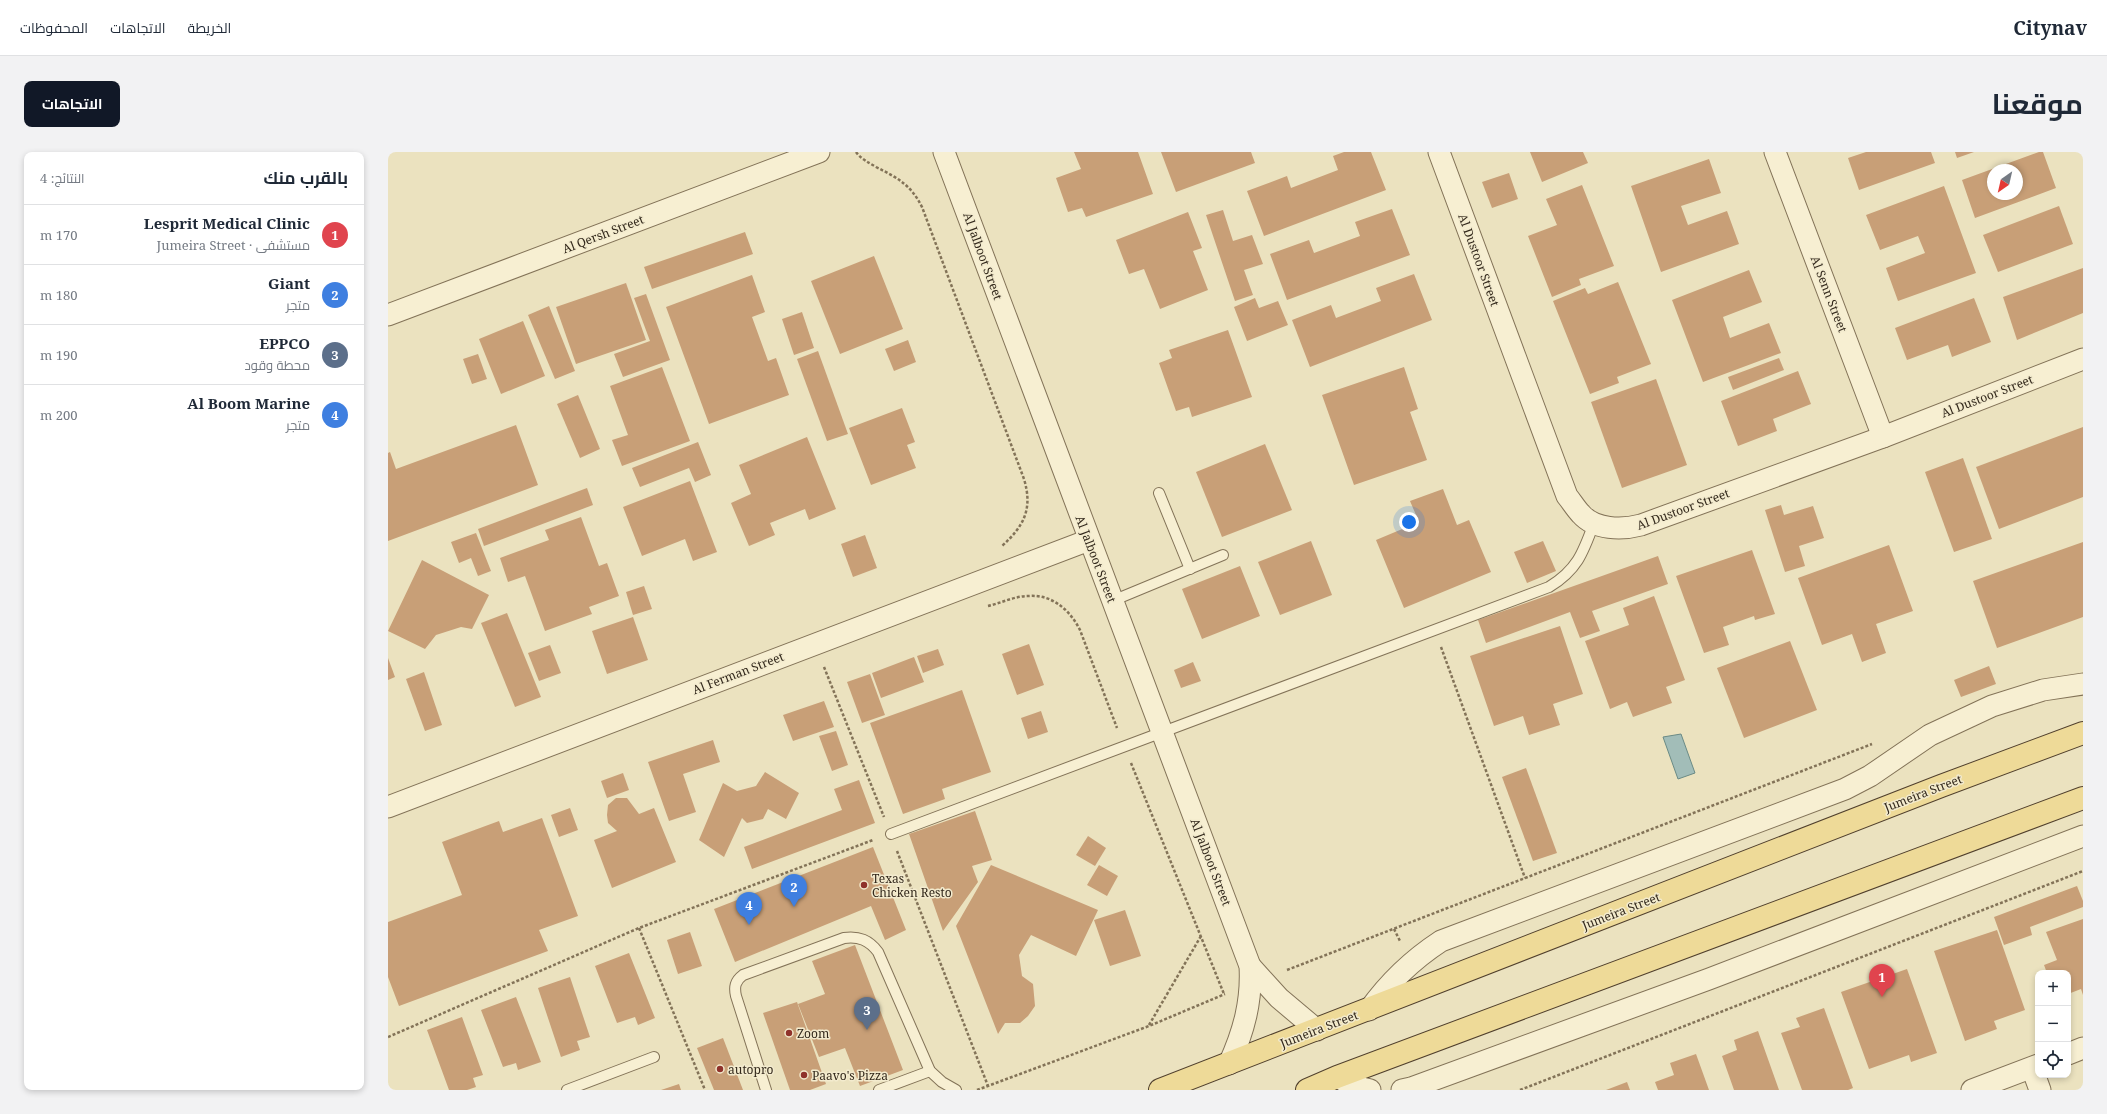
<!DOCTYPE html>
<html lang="ar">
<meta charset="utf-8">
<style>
body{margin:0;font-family:"Noto Serif",Cairo,serif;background:#f2f2f3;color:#1f2937;direction:rtl}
.controls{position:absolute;right:12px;bottom:12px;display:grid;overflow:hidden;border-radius:8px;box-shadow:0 2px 6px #0003}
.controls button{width:36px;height:36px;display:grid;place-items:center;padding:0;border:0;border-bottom:1px solid #e0e1e3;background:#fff;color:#1f2937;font:20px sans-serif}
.compass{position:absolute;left:1599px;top:12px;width:36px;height:36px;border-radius:50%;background:#fff;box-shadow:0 2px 6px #0003;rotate:214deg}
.you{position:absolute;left:1021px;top:370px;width:14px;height:14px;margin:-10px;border:3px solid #fff;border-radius:50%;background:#1a73e8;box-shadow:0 0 0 6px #1a73e833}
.badge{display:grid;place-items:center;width:26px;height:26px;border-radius:50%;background:#111827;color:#fff;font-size:13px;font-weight:700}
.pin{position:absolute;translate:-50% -33px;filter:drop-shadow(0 1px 2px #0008)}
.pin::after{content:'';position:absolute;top:21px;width:14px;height:12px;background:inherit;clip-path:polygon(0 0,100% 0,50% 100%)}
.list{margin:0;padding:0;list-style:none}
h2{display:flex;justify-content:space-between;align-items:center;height:52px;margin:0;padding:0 16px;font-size:17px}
h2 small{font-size:13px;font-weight:400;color:#747a83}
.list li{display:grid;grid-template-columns:26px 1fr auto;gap:12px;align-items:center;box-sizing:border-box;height:60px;padding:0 16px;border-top:1px solid #e0e1e3}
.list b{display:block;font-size:15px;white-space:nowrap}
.list p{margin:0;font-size:13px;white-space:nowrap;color:#747a83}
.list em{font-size:13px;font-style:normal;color:#747a83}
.icon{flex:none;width:22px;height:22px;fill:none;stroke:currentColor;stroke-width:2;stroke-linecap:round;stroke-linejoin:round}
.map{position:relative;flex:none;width:1695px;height:938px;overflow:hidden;direction:ltr;border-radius:8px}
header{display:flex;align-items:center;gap:24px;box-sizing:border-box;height:56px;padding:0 20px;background:#fff;border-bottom:1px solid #e0e1e3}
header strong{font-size:19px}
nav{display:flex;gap:22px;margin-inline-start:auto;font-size:14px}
.intro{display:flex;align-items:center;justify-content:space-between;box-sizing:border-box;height:96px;padding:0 24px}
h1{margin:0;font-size:28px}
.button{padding:10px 18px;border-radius:8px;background:#111827;color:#fff;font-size:14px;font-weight:700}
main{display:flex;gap:24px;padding:0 24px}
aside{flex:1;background:#fff;border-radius:8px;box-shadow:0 2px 6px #0003}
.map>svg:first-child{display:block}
.water{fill:#a2bdb8;stroke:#6a8a85}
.building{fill:#c89f77;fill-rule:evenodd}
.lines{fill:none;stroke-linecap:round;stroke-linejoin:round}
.service-casing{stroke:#837358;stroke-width:12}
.minor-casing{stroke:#837358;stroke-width:23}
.primary-casing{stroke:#51402d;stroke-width:24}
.path{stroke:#837358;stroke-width:2.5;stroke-dasharray:3 2;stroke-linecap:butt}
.service{stroke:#f7efd2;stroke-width:10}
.minor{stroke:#f7efd2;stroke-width:21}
.primary{stroke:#eeda98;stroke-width:22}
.poi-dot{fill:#8f322b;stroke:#f3ebce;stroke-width:1.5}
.labels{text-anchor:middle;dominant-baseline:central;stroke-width:3;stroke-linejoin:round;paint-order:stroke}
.street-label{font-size:12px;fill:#33291c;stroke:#f3ebce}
.poi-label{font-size:12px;fill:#33291c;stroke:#f3ebce;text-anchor:start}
</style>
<header>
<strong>Citynav</strong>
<nav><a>الخريطة</a><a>الاتجاهات</a><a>المحفوظات</a></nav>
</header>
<div class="intro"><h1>موقعنا</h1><a class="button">الاتجاهات</a></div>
<main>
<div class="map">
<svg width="1695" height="938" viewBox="0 0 1695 938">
<rect width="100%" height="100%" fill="#ebe2bf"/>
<path class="water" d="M1293 582 1307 621 1290 627 1275 585Z"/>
<g class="building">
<path d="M686 0H750L765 42 698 65 694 56 680 60 668 26 693 17Z"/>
<path d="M773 0H863L867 11 788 40Z"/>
<path d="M956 0H983L998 38 876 84 859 39 899 24 903 36 950 18 945 4Z"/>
<path d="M1142 0H1195L1200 11 1154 30Z"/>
<path d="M1478 0H1543L1547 11 1471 38 1460 6Z"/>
<path d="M1567 0H1586L1569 6Z"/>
<path d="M1651 0H1655L1668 36 1587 66 1574 28ZM1605 18H1629V42H1605Z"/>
<path d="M1321 7 1333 41 1293 54 1300 73 1339 59 1351 92 1273 120 1243 34Z"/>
<path d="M1121 21 1130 47 1104 56 1094 30Z"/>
<path d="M1194 33 1226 114 1191 127 1193 133 1164 145 1140 84 1169 73 1158 47Z"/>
<path d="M1556 34 1588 121 1510 149 1498 116 1537 101 1530 84 1492 98 1478 63Z"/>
<path d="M1671 54 1685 92 1610 120 1595 83Z"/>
<path d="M1004 57 1022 103 899 148 882 102 921 88 926 101 972 84 967 70Z"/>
<path d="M835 58 845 89 864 83 875 112 856 118 865 143 847 149 818 63Z"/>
<path d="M800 60 814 96 805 99 820 138 772 157 756 117 741 122 728 88Z"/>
<path d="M357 80 365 102 264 137 256 115Z"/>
<path d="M486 104 515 177 452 202 423 129Z"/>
<path d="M1695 116V161L1629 188 1615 145Z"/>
<path d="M1361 118 1374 150 1335 165 1342 186 1381 171 1393 201 1315 230 1284 148Z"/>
<path d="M1026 122 1044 168 922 215 904 168 943 153 948 166 993 149 988 136Z"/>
<path d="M364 123 377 160 364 165 380 209 388 206 401 243 321 272 278 155Z"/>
<path d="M1230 130 1263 212 1229 225 1231 231 1202 242 1165 149 1197 136 1200 142Z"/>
<path d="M238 131 258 188 188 212 168 155Z"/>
<path d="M258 142 282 208 235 225 226 202 262 189 246 146Z"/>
<path d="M867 146 871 156 890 149 900 173 859 189 846 155Z"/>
<path d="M1586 146 1603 190 1564 205 1560 193 1519 208 1507 176Z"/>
<path d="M161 154 187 219 167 227 140 163Z"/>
<path d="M414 160 426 196 406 203 394 167Z"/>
<path d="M135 169 157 224 113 242 91 187Z"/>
<path d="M840 178 864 245 804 265 801 255 788 259 771 211 784 206 781 198Z"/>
<path d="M520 188 528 210 506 219 497 197Z"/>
<path d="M430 199 460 282 439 289 409 207Z"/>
<path d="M90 202 99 227 84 232 75 207Z"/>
<path d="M1391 206 1396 218 1345 238 1340 225Z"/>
<path d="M274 215 302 289 234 314 224 288 240 283 222 234Z"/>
<path d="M1016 215 1030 257 1022 260 1039 308 966 333 934 243Z"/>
<path d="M1410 219 1423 252 1385 267 1389 279 1350 294 1333 249Z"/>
<path d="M1268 227 1299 313 1234 336 1203 250Z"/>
<path d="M190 243 212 297 192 306 169 252Z"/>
<path d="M514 256 527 290 519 293 528 316 483 333 461 276Z"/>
<path d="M128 273 150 333 0 389V301L2 300 8 317Z"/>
<path d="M1695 275V345L1611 377 1588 315Z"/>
<path d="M419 285 448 357 421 368 417 357 382 371 387 383 361 394 343 351 363 342 351 313Z"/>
<path d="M310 290 323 323 307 330 301 316 252 335 244 316Z"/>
<path d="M877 292 904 358 834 385 808 320Z"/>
<path d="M1575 306 1604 387 1566 400 1537 320Z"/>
<path d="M302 329 329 400 305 409 297 387 254 404 235 355Z"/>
<path d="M199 336 205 353 96 394 90 377Z"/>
<path d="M1055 337 1069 373 1081 368 1103 420 1016 456 988 388 1031 370 1022 349Z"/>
<path d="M1393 353 1396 363 1425 354 1436 386 1411 394 1417 414 1397 420 1377 358Z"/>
<path d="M193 365 211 414 219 411 231 444 201 455 204 462 157 479 137 424 120 430 112 406 161 388 157 378Z"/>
<path d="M88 381 103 419 90 424 83 406 71 411 63 390Z"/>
<path d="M477 383 489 416 465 425 453 392Z"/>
<path d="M923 389 944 443 892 463 870 410Z"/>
<path d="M1155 389 1168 419 1139 431 1126 400Z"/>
<path d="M1695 390V465L1609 496 1585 429Z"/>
<path d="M1501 393 1525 459 1488 472 1498 501 1474 510 1464 482 1434 493 1410 426Z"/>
<path d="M1364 398 1387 462 1367 468 1366 464 1335 475 1341 493 1316 501 1288 424Z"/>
<path d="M1270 404 1280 432 1204 459 1212 479 1192 486 1182 460 1098 491 1090 468Z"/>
<path d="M34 408 101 443 84 477 73 475 48 483 37 497 0 479Z"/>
<path d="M852 414 872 464 814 487 794 437Z"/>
<path d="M256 434 264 457 245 463 238 440Z"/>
<path d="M1266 444 1297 528 1278 535 1284 551 1245 565 1239 550 1222 557 1197 489 1241 473 1235 456Z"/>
<path d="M119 461 153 545 127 555 93 471Z"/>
<path d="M245 465 260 508 219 522 204 479Z"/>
<path d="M1172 474 1195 542 1165 552 1172 573 1141 583 1135 564 1106 574 1082 504Z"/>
<path d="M1402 489 1429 558 1356 586 1329 516Z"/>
<path d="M641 492 656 533 629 543 614 502Z"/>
<path d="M162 493 173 521 151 529 140 501Z"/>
<path d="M550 497 556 513 535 521 529 504Z"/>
<path d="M526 505 536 530 493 546 484 521Z"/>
<path d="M0 506 7 525 0 528Z"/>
<path d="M805 510 813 529 793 536 786 518Z"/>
<path d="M1601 514 1608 532 1573 545 1566 528Z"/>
<path d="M36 520 54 573 37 579 18 527Z"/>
<path d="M482 522 497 563 474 571 459 530Z"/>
<path d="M574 538 603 620 554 637 557 647 515 662 482 571Z"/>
<path d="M436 549 446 575 405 589 395 563Z"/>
<path d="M653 559 660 580 640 587 633 566Z"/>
<path d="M448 579 460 613 444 619 431 584Z"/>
<path d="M325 588 332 610 295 622 308 660 281 669 260 610Z"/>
<path d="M1138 616 1169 701 1145 709 1114 625Z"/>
<path d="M377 620 411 641 398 667 380 657 375 667 359 671 354 666 336 705 311 688 335 631 349 639 368 634Z"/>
<path d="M235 621 241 638 219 646 213 629Z"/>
<path d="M471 628 487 671 364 717 356 695 454 658 446 637Z"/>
<path d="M228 646H239L251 662 266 656 288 710 224 736 206 688 229 679 220 671 219 663 220 653Z"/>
<path d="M182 656 190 678 171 685 163 663Z"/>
<path d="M587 659 604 708 584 714 590 730 555 779 521 682Z"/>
<path d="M154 666 190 764 151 778 160 799 11 854 0 825V770L74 743 54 690 111 669 115 680Z"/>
<path d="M700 684 718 696 707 714 688 703Z"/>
<path d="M485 695 518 778 497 788 483 754 347 810 326 757Z"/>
<path d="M603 713 710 758 688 804 643 783 631 803 634 824 645 832 647 854 640 864 632 871H617L610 882 568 774Z"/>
<path d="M711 713 730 724 719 744 699 733Z"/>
<path d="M1689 734 1695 749V755L1642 775 1644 783 1616 793 1606 765Z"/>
<path d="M737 758 753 804 722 814 706 768Z"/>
<path d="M1695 767V843L1693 837 1680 842V821H1659L1656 813 1669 808 1658 780Z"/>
<path d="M1609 778 1637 858 1606 869 1609 877 1577 889 1546 799Z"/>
<path d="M302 780 314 814 290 822 279 788Z"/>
<path d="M467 793 515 918 472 934 457 896 431 905 410 852 437 842 424 809Z"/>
<path d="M241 801 267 866 250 873 247 865 229 871 207 814Z"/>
<path d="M1519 817 1549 901 1523 910 1521 903 1481 917 1453 840Z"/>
<path d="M182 825 202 885 189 889 192 898 173 905 150 836Z"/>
<path d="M128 845 153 910 130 918 128 911 115 915 93 858Z"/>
<path d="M409 850 438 932 422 938H402L375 861Z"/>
<path d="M1436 856 1465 936 1460 938H1414L1393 881 1412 875 1408 866Z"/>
<path d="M74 865 95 923 85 926 88 935 79 938H61L39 878Z"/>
<path d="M1370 879 1391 938H1346L1334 904 1349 898 1346 888Z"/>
<path d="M335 886 355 938H326L309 896Z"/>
<path d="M1308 902 1321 938H1270L1267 930 1286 923 1282 911Z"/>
<path d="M1239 930 1242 938H1218Z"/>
<path d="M291 932 293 938H273Z"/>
</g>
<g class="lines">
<defs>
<g id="service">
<path d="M771 341 802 417"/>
<path d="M724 449 835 403"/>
<path d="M503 682 1161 435C1189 418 1195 401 1206 371"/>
<path d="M179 938 266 905"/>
<path d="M378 938 348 844C346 835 347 829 355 823L456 786C471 784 481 788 490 800L542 919 554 930 568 938"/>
<path d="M491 938 542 919"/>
</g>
<g id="minor">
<path d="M556 0 862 814C864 849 856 879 841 912"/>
<path d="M1051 0 1179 344C1184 350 1188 357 1193 362 1207 378 1234 378 1253 373L1495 285 1695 207"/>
<path d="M1387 0 1495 285"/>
<path d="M0 163 431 0"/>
<path d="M0 655 701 388"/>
<path d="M862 814 891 846 929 878"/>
<path d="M981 858C1001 830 1024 808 1053 789L1457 637 1482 624 1542 583 1604 554 1655 538 1695 532"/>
<path d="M1680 902 1695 896"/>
<path d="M1644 916 1652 938"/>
<path d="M949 925 966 934 982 938"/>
<path d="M1014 938 1023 936 1321 827 1695 684"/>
<path d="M1584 938 1650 913"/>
</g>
<g id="primary">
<path d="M772 938 1553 634 1695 581"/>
<path d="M919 938 949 925 1695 646"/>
</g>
</defs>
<use href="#service" class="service-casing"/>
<use href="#minor" class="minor-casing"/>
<use href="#primary" class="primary-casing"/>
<g class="path">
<path d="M468 0C473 7 480 10 488 15 510 26 523 33 534 55L636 327C645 357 636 374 614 394"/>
<path d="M600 454C613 451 627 444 640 444 664 442 682 458 692 478L729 576"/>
<path d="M1053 495 1137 726"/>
<path d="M436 515 496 665"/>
<path d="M743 611 836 842"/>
<path d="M509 699 600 934"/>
<path d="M251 776 317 938"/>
<path d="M1006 777 1012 789"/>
<path d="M899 818 1484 592"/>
<path d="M761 873 813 784"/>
<path d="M0 885 251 776 485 688"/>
<path d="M589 938 761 874 837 842"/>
<path d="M1132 938 1695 719"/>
</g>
<use href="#service" class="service"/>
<use href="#minor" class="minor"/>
<use href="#primary" class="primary"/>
</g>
<g class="poi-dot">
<circle cx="476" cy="733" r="4"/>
<circle cx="401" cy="881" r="4"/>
<circle cx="332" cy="917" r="4"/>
<circle cx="416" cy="923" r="4"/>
</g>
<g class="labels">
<g class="street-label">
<text transform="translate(215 82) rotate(-21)">Al Qersh Street</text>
<text transform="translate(595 104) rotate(70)">Al Jalboot Street</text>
<text transform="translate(1091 108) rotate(70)">Al Dustoor Street</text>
<text transform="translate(1441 142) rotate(69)">Al Senn Street</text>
<text transform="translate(1599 244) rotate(-21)">Al Dustoor Street</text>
<text transform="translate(1295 357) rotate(-20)">Al Dustoor Street</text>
<text transform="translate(708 407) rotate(69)">Al Jalboot Street</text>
<text transform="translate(350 521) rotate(-21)">Al Ferman Street</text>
<text transform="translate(1535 641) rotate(-21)">Jumeira Street</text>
<text transform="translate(823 710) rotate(69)">Al Jalboot Street</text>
<text transform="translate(1233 759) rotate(-21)">Jumeira Street</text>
<text transform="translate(931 877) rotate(-21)">Jumeira Street</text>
</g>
<g class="poi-label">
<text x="484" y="726">Texas<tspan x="484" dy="14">Chicken Resto</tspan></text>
<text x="409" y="881">Zoom</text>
<text x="340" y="917">autopro</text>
<text x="424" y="923">Paavo's Pizza</text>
</g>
</g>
</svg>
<div class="controls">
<button>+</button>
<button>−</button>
<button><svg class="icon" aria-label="locate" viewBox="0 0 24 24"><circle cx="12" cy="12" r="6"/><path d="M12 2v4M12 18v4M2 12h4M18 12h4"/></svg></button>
</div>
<svg class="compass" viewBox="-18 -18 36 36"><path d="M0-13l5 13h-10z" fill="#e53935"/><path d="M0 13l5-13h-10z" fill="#747a83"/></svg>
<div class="you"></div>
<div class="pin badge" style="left:1494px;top:845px;background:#e0444e">1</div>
<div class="pin badge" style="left:406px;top:755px;background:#3f7fe0">2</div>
<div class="pin badge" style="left:479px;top:878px;background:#5c6f8a">3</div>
<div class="pin badge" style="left:361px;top:773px;background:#3f7fe0">4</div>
</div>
<aside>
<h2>بالقرب منك<small>النتائج: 4</small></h2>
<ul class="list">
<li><span class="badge" style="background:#e0444e">1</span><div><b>Lesprit Medical Clinic</b><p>مستشفى · Jumeira Street</p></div><em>170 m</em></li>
<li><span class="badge" style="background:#3f7fe0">2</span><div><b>Giant</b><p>متجر</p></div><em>180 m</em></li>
<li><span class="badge" style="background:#5c6f8a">3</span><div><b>EPPCO</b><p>محطة وقود</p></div><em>190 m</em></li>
<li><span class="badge" style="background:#3f7fe0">4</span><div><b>Al Boom Marine</b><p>متجر</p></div><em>200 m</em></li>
</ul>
</aside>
</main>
